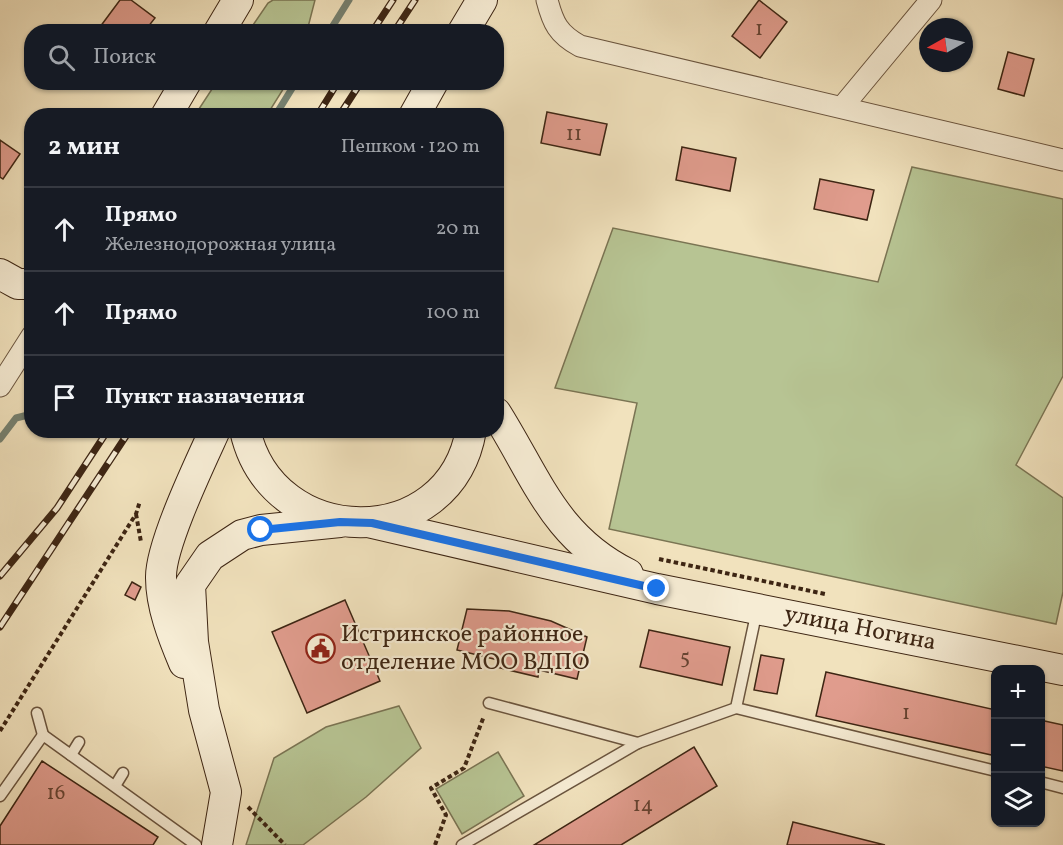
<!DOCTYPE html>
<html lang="ru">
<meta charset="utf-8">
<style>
body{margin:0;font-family:Vollkorn,serif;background:#242831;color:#f1f3f6}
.controls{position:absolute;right:18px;bottom:18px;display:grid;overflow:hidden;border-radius:12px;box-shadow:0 2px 4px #0004}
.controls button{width:54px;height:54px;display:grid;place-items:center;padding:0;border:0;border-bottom:2px solid #363941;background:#171b24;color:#f1f3f6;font:30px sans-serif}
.compass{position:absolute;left:919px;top:18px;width:54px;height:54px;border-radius:50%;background:#171b24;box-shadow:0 2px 4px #0004;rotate:262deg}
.stop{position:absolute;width:18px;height:18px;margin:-14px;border:4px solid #1a73e8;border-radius:50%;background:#fff}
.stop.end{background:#1a73e8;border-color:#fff;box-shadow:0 2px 6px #0008}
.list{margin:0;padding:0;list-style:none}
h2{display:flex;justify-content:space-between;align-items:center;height:78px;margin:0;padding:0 24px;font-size:26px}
h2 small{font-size:20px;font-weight:400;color:#9ea1a6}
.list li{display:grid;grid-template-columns:39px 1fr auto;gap:18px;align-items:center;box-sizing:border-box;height:84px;padding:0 24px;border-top:2px solid #363941}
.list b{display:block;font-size:22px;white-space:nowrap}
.list p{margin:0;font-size:20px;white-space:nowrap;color:#9ea1a6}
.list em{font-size:20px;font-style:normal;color:#9ea1a6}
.icon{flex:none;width:33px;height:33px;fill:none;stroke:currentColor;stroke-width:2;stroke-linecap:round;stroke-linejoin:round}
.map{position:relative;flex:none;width:1063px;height:845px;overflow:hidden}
.search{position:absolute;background:#171b24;box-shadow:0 2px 4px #0004;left:24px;top:24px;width:480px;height:66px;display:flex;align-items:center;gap:15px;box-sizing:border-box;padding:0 21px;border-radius:24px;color:#9ea1a6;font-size:22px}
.panel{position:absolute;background:#171b24;box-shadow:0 2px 4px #0004;left:24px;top:108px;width:480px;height:330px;border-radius:24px}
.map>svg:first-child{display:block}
.green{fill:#b7c493;stroke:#7a7453;stroke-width:1.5}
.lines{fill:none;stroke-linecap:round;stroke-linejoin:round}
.stream{stroke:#758171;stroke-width:7}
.building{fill:#e09c8d;stroke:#3d2513;stroke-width:1.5}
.lane-casing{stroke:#6a543e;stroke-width:13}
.street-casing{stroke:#6a543e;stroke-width:23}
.secondary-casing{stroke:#3d2513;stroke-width:32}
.path{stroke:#3d2513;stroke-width:4;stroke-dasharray:4.5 3;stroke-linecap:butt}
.lane{stroke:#f6ecd4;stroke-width:10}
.street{stroke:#f6ecd4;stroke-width:21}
.secondary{stroke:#f6ecd4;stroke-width:30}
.rail-casing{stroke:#3d2513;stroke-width:7}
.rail{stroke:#f6ecd4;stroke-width:4.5;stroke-dasharray:14;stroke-linecap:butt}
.route{stroke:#1a73e8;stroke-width:8}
.labels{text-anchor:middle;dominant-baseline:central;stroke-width:4.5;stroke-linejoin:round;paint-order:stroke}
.number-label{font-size:21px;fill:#664332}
.street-label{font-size:24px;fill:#3d2513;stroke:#f6ecd4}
.poi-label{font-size:24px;fill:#3d2513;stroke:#f6ecd4;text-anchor:start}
</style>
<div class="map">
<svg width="1063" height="845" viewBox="0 0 1063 845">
<rect width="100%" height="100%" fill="#f1e2bd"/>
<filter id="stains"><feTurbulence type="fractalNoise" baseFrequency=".00333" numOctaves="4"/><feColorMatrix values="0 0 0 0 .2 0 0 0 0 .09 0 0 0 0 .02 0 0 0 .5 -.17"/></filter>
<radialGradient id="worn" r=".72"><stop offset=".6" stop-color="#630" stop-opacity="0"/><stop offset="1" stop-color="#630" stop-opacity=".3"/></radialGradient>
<g class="green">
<path d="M273 0H315L307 31H249L268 3Z"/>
<path d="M216 83V82L287 83 267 115H195Z"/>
<path d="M912 167 1063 199V376L1016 465 1063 498V592L1056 624 609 529 637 403 555 388 613 228 878 282Z"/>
<path d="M399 706 421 748 366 797 303 845H246L274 758 326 727Z"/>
<path d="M498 752 524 796 462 834 436 789Z"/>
</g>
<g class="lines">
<g class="stream">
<path d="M329 32 349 0"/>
<path d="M275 116 296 82"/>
<path d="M0 439 16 418 32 414"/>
</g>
</g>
<g class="building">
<path d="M120 0H131L155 18 144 32H106L100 27Z"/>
<path d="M759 0 787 22 760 58 732 36Z"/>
<path d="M1008 52 1034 59 1024 96 998 89Z"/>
<path d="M547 112 607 124 600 155 541 143Z"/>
<path d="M0 140 20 154 3 179 0 177Z"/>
<path d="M682 147 736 158 730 191 676 180Z"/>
<path d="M820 179 874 190 867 220 814 209Z"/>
<path d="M132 582 141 587 135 600 125 595Z"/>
<path d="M345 600 380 681 307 713 272 632Z"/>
<path d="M467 609 509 611 551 621 587 637 577 679 539 670 538 677 496 667 498 660 457 650Z"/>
<path d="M649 630 730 647 722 685 640 667Z"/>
<path d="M761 655 784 659 777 694 754 690Z"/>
<path d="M826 672 996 710V756L816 716Z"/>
<path d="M1040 720 1063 725V771L1040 766Z"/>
<path d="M694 747 717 786 621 845H534Z"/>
<path d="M42 761 158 837 153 845H0V826Z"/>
<path d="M793 822 885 845H787Z"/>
</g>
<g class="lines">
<defs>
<g id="lane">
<path d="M489 703 638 743"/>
<path d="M736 708 996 771"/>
<path d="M37 713 43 735"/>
<path d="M71 755 79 742"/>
<path d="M1040 782 1063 788"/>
<path d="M115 786 123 773"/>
<path d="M0 796 43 735 196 845"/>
<path d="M462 845 638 743 736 708 757 610"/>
</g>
<g id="street">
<path d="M547 0C553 23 558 34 580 46L1063 160"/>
<path d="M843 106 931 0"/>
<path d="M0 386 32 336"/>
</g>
<g id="secondary">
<path d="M219 32 238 0"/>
<path d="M463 32 482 0"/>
<path d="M166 116 186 82"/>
<path d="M414 116 433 82"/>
<path d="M0 274 18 284H32"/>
<path d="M496 413C537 478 554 537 628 574"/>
<path d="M245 430C272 552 450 554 471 430"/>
<path d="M372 523 657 589 1063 670"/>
<path d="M184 663C173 637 161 606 161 578 160 546 200 463 215 430"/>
<path d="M217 845 226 792 204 710 193 642 190 585 210 556 242 535 261 530 340 522"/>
</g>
</defs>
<use href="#lane" class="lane-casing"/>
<use href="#street" class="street-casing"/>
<use href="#secondary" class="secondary-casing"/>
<g class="path">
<path d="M136 514 141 542"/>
<path d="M659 559 825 594"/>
<path d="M0 731 136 514 140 501"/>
<path d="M248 807 285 845"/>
<path d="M435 845 446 815 431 788 464 768 484 716"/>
</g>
<use href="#lane" class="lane"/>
<use href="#street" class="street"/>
<use href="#secondary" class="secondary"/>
<defs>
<g id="rail">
<path d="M372 32 393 0"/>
<path d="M394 32 415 0"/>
<path d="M317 116 338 82"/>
<path d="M339 116 361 82"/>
<path d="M0 576 57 508 108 430"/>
<path d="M0 627 130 430"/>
</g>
</defs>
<use href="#rail" class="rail-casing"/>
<use href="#rail" class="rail"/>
</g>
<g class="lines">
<path class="route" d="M261 530 340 522 372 523 657 589"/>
</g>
<defs>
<symbol id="civic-ring" viewBox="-11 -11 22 22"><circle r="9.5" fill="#f6ecd4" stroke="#8f2418" stroke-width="1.5"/><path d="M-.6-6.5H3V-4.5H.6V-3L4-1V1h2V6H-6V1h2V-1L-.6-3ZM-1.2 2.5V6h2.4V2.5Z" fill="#8f2418"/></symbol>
</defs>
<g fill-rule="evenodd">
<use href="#civic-ring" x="304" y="632" width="33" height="33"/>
</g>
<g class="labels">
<g class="number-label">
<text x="759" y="29">1</text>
<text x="574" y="134">11</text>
<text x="685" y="657">5</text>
<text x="906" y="713">1</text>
<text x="56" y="793">16</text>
<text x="643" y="805">14</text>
</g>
<g class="street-label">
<text transform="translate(860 629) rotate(11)">улица Ногина</text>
</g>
<g class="poi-label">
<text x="341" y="635">Истринское районное<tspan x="341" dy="28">отделение МОО ВДПО</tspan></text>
</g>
</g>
<rect width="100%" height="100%" filter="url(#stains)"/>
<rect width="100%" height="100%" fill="url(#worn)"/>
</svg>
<div class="controls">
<button>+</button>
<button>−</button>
<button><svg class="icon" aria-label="layers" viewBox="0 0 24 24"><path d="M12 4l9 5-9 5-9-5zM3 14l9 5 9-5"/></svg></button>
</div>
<svg class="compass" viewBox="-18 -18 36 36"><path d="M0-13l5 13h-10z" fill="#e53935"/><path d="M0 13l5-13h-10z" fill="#9ea1a6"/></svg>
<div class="stop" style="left:261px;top:530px"></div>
<div class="stop end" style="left:657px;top:589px"></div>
<div class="search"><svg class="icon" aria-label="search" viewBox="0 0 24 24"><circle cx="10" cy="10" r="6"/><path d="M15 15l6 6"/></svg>Поиск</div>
<section class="panel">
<h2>2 мин<small>Пешком · 120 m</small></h2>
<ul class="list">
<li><svg class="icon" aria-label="ahead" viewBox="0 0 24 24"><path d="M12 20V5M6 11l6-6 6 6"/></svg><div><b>Прямо</b><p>Железнодорожная улица</p></div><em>20 m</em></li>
<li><svg class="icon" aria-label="ahead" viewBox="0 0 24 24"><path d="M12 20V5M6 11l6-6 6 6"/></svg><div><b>Прямо</b></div><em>100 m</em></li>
<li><svg class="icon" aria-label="arrive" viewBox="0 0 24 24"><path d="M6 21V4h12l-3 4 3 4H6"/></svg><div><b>Пункт назначения</b></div></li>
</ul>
</section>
</div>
